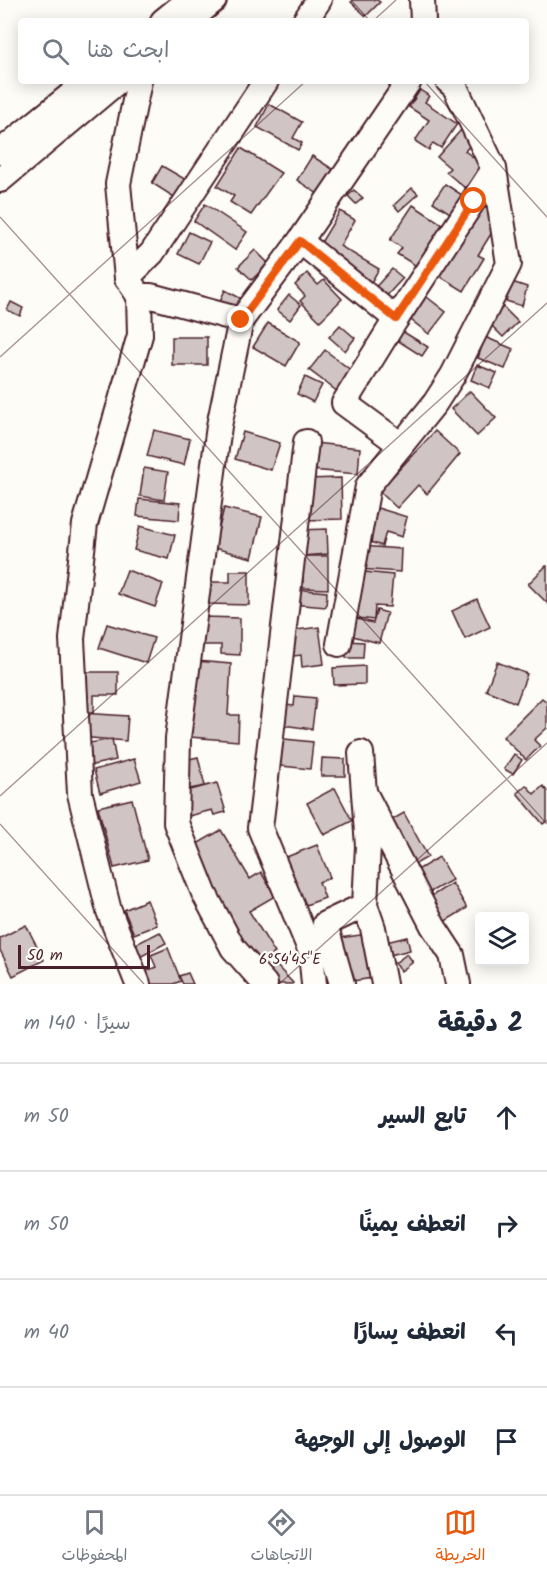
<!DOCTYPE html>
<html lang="ar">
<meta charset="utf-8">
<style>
body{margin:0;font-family:Kalam,"Playpen Sans Arabic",sans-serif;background:#f6f6f7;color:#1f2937;direction:rtl}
.controls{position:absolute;right:18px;bottom:18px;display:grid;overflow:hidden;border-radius:6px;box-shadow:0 3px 15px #0003}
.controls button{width:54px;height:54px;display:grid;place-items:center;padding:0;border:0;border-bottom:2px solid #e0e1e3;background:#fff;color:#1f2937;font:30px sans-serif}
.scale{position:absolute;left:18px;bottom:15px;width:132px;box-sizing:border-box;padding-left:6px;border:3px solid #4a1f2b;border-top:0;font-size:16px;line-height:21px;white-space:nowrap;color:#4a1f2b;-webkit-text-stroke:4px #fdfcf7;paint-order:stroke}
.stop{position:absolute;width:18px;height:18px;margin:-14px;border:4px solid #ea580c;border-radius:50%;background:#fff}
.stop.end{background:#ea580c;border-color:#fff;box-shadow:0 2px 6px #0008}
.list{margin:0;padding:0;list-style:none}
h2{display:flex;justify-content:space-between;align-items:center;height:78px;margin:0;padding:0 24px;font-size:26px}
h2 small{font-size:20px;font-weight:400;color:#747a83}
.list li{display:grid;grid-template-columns:39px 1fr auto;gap:18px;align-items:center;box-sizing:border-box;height:108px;padding:0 24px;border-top:2px solid #e0e1e3}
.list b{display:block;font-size:22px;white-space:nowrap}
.list em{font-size:20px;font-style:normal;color:#747a83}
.icon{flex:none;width:33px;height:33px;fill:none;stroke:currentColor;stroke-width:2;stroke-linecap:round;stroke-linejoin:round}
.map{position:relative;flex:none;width:547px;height:984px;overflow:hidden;direction:ltr}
.search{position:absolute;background:#fff;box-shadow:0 3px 15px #0003;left:18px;right:18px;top:18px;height:66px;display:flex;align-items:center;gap:15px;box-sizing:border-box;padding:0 21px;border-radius:6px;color:#747a83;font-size:22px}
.sheet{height:510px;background:#fff}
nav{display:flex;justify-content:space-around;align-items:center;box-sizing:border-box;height:84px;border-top:2px solid #e0e1e3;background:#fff;font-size:16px;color:#747a83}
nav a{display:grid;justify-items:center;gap:3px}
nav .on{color:#ea580c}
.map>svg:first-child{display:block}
.building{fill:#d0c5c4;stroke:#4a1f2b;stroke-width:1.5}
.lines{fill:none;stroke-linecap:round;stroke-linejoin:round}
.minor-casing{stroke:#4a1f2b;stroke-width:28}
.minor{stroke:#fdfcf7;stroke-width:24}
.route{stroke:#ea580c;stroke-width:8}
.ticks{fill:none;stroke:#4a1f2b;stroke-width:1.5;stroke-opacity:0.45}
.ticks-label{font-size:15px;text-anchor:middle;fill:#4a1f2b;stroke:#fdfcf7;stroke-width:4.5;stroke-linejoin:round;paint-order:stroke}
</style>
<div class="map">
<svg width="547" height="984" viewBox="0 0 547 984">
<rect width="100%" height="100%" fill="#fdfcf7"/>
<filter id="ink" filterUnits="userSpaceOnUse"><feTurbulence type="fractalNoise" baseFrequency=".0167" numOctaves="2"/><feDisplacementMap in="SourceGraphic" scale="12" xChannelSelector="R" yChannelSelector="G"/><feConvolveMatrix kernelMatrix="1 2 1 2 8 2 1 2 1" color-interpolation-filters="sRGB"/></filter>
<g filter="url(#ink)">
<g class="building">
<path d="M353 0H377L380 2 366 16 351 2Z"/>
<path d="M420 90 429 96 425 102 457 124 441 148 433 143 429 150 415 141 429 120 409 107Z"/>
<path d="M269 104 302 122 293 138 302 143 298 150 257 127Z"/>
<path d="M461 130 474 141 465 151 484 166 465 188 446 172 450 168 437 157Z"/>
<path d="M241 148 281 173 251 215 230 202 234 196 217 186Z"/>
<path d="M312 156 334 170 318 194 297 180Z"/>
<path d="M162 166 188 181 177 199 152 183Z"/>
<path d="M445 184 465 197 453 215 433 202Z"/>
<path d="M412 188 418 194 399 211 394 205Z"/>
<path d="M354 190 363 198 356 204 348 196Z"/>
<path d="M205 204 247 232 235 250 194 221Z"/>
<path d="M482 204 502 216 478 255 484 258 464 291 433 272Z"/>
<path d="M413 205 445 226 418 267 397 254 402 248 390 240Z"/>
<path d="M340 211 355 220 340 246 379 269 367 289 314 254Z"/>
<path d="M189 232 210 242 199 264 178 254Z"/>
<path d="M255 250 268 263 252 280 238 267Z"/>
<path d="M392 269 403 278 381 302 371 292Z"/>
<path d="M307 273 318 285 324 280 342 299 320 321 300 301 305 296 295 285Z"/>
<path d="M512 282 527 287 522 306 506 301Z"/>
<path d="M225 290 253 305 216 310Z"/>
<path d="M423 294 446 312 429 334 406 316Z"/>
<path d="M289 295 301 305 290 320 277 310Z"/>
<path d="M11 302 23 308 20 316 7 310Z"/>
<path d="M503 307 518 322 503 337 488 322Z"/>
<path d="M268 323 300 342 286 366 253 347Z"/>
<path d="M340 325 355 338 345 351 329 337Z"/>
<path d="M397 328 428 347 422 356 392 337Z"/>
<rect x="172" y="337" width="35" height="28"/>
<path d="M485 337 513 349 505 369 478 358Z"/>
<path d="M325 350 353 372 338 392 309 370Z"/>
<path d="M477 365 497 373 490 388 471 380Z"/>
<path d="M305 377 322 385 313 402 297 394Z"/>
<path d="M470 391 496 418 477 436 451 409Z"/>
<path d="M154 430 190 439 184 465 147 456Z"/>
<path d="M435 431 460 454 427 494 418 485 397 508 379 491Z"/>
<path d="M243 432 280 443 271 470 235 459Z"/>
<path d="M314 443 360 448 358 474 311 470Z"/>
<path d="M144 468 168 472 164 500 140 496Z"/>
<path d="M341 478 342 519 305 520 303 479Z"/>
<path d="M139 499 180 503 179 520 137 516Z"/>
<path d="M371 506 407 517 402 537 386 532 382 546 361 539Z"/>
<path d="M224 508 262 517 252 558 214 548Z"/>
<path d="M140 526 175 535 169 559 134 550Z"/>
<path d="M327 529 328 554 301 556 299 530Z"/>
<path d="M361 546 401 549 400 572 359 569Z"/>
<path d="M297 556H328V589L303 588V574H297Z"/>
<path d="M546 566H547V603L528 584Z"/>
<path d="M127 570 163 584 155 607 118 594Z"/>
<path d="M230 571H249V605L208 604V582H230Z"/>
<path d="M354 571 393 575 390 607 375 606 374 620 350 617Z"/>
<path d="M293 589 327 592 326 607 292 604Z"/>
<path d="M477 599 490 627 465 639 452 611Z"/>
<path d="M377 610 387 613 379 643 349 635 353 618 373 623Z"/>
<path d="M204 617 240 618V655L221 654V645H203Z"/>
<path d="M107 624 154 638 146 663 99 648Z"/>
<path d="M319 627 324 664 302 667 301 655 286 657 282 632Z"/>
<path d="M346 641 364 642 363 658H346Z"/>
<path d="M196 661 231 664 228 715H239L238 741 190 737Z"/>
<path d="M497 662 527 674 516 703 486 690Z"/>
<path d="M365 666V684L334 685 333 668Z"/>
<path d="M81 672H118V695H94V712H81Z"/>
<path d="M295 696 316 698 312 729 275 724 278 704 294 706Z"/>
<path d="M542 698 547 702V728L534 740 540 746 526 760 503 737Z"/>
<path d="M82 713 128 716 126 741 80 737Z"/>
<path d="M275 738 313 742 310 769 272 765Z"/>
<path d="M112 739 116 760 88 766 84 744Z"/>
<path d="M514 754 522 760 513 774 504 769Z"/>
<path d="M198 757 205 786 180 791 173 763Z"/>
<path d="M322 758 345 759V776H321Z"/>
<path d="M134 759 141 781 100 793 94 770Z"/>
<path d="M217 783 226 812 214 815 212 810 185 817 179 793Z"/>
<path d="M526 785 534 794 543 786 547 791V821L543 824 517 793Z"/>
<path d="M335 788 352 821 324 835 307 803Z"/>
<path d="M132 799 148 860 114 868 98 807Z"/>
<path d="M404 813 428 857 405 870 381 826Z"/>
<path d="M221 830 250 879 261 872 275 896 249 911 275 953 252 967 190 848Z"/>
<path d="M317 845 330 877 319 882 325 898 303 906 284 858Z"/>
<path d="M439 857 452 880 423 896 411 874Z"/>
<path d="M452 883 467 908 434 928 419 904Z"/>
<path d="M147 900 157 925 134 934 124 910Z"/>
<path d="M26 925 44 960 13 976 0 950V938Z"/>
<path d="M160 932 166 943 138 958 132 946Z"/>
<path d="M367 934 373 978 346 982 340 938Z"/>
<path d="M407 937 410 950 390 955 386 942Z"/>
<path d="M168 948 181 981 173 984H143L139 974 156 967 151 955Z"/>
<path d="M407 954 413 962 401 971 395 963Z"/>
<path d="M274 963 293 983 292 984H262L257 979Z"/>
<path d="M188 973 193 984H183L179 976Z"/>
</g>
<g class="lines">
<defs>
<g id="minor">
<path d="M422 0 423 21"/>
<path d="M163 21 189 0"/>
<path d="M189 21 214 0"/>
<path d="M305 21 319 0"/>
<path d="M0 152 88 81"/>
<path d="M0 180 118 81"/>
<path d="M300 241 396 319 494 169 455 87 448 81"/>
<path d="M127 278 152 253 266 81"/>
<path d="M139 296H151L241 320 300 241 409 81"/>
<path d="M396 319 344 403 401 445"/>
<path d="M241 320 219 426 178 738 176 823 204 893 233 948 265 984"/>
<path d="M306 442 260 828 311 952 314 984"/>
<path d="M339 644 368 486 435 403 453 375 509 264 494 169"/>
<path d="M361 753 368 846 365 905"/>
<path d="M364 792 433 926 452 955 458 984"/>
<path d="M138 984 109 911 80 794 72 639 85 524 140 335 139 296 127 278 118 184 139 81"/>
<path d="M342 984 325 924 365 905 373 928 384 984"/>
</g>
</defs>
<use href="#minor" class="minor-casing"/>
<use href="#minor" class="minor"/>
</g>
</g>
<g class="lines" filter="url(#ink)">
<path class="route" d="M241 320 300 241 396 319 474 201"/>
</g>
<path class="ticks" d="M351 0 370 21M373 21 396 0M424 81 547 217M0 217 547 824M0 357 306 81M0 796 547 303M0 824 144 984M279 984 547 743"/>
<g class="ticks-label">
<text x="290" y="964">6°54'45"E</text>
</g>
</svg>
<div class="controls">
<button><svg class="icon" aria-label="layers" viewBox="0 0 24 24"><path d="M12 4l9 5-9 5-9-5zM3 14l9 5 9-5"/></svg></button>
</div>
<div class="scale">50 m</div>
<div class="stop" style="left:474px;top:201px"></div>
<div class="stop end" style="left:241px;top:320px"></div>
<div class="search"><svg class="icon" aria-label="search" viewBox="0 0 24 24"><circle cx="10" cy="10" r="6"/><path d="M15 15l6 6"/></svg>ابحث هنا</div>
</div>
<section class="sheet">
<h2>2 دقيقة<small>سيرًا · 140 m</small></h2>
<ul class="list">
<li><svg class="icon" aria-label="ahead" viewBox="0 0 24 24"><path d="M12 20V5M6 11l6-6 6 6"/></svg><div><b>تابع السير</b></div><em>50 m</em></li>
<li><svg class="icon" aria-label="right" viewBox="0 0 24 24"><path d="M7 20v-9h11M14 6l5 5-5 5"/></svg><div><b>انعطف يمينًا</b></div><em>50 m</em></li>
<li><svg class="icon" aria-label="left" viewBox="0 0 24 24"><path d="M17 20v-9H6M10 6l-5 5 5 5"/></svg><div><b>انعطف يسارًا</b></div><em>40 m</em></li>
<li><svg class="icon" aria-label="arrive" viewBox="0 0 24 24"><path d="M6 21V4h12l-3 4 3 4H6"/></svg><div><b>الوصول إلى الوجهة</b></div></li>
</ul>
</section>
<nav>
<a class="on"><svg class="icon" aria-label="map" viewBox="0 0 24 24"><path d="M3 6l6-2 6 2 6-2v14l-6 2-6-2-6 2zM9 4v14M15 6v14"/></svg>الخريطة</a>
<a><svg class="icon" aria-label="directions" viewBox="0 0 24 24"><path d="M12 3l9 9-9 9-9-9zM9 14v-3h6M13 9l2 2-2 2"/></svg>الاتجاهات</a>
<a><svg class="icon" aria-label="saved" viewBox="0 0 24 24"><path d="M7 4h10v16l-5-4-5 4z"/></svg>المحفوظات</a>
</nav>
